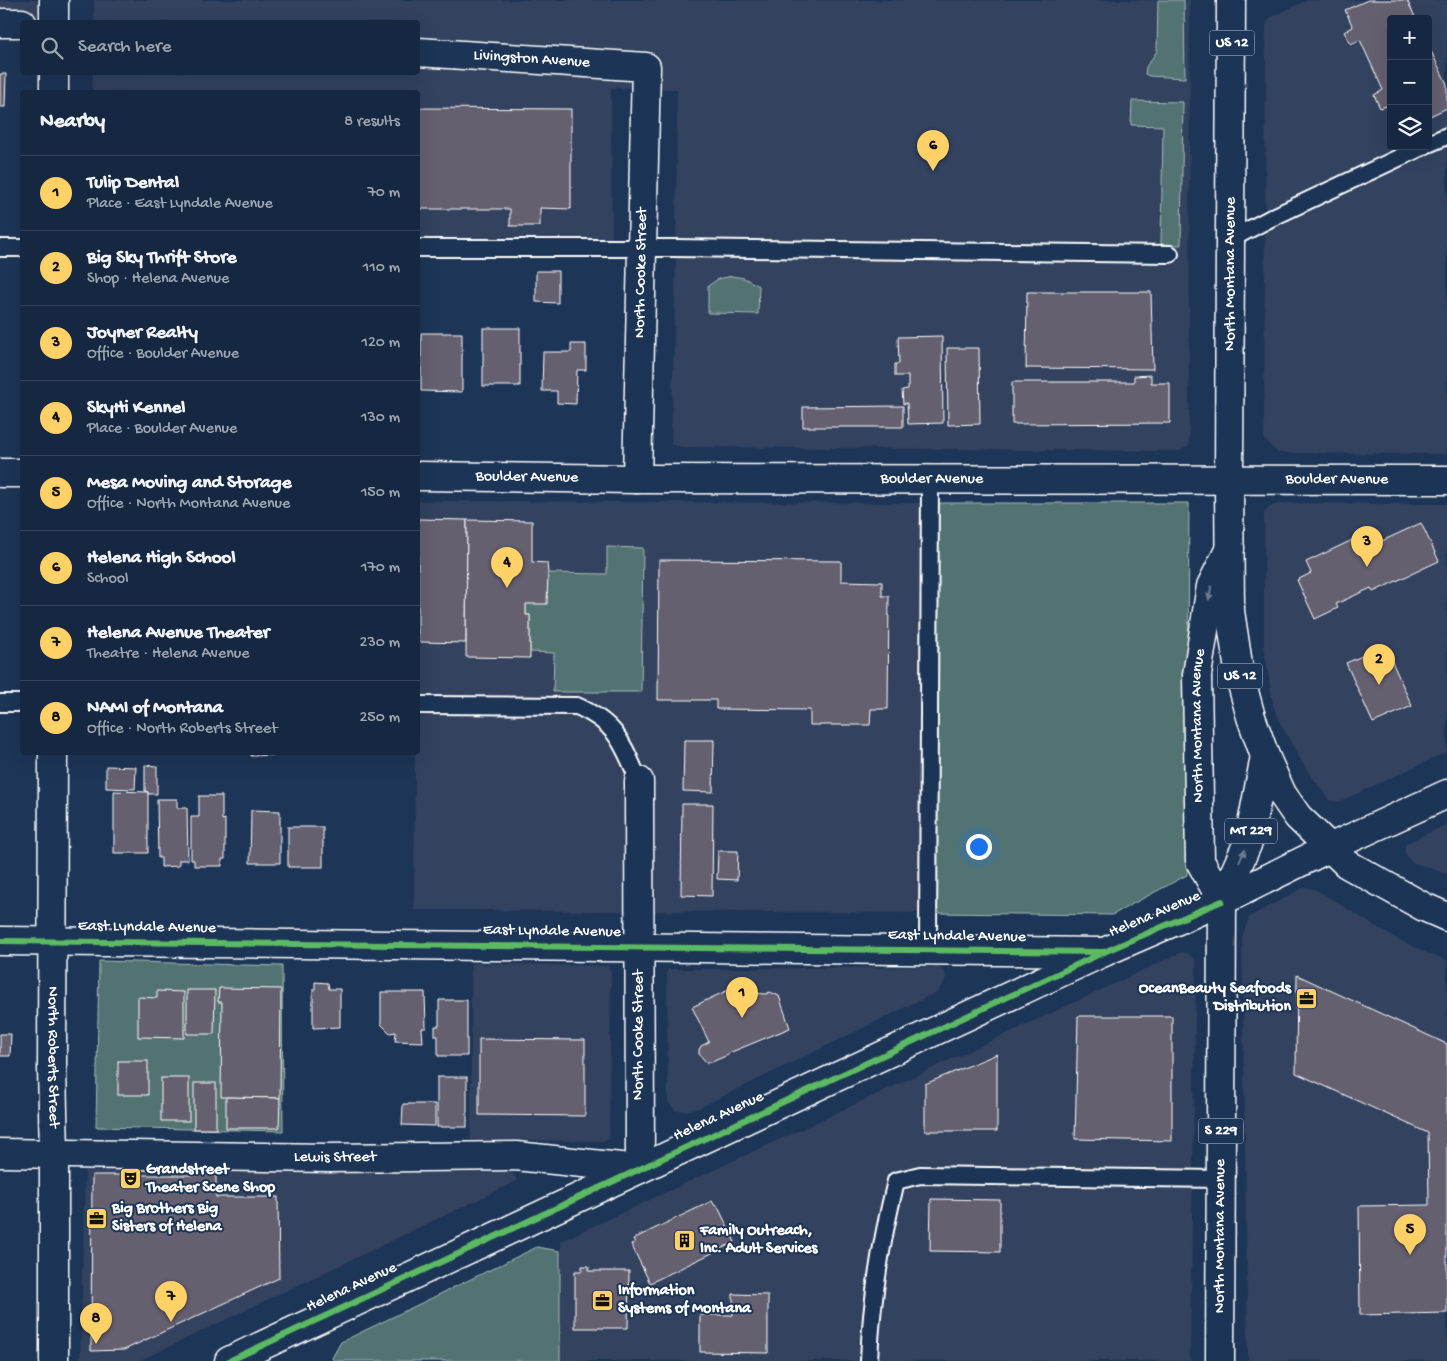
<!DOCTYPE html>
<meta charset="utf-8">
<style>
body{margin:0;font-family:"Gochi Hand",sans-serif;background:#1f3048;color:#f1f3f6}
.controls{position:absolute;right:15px;top:15px;display:grid;overflow:hidden;border-radius:5px;box-shadow:0 5px 20px #0002}
.controls button{width:45px;height:45px;display:grid;place-items:center;padding:0;border:0;border-bottom:1px solid #35445a;background:#162841;color:#f1f3f6;font:25px sans-serif}
.you{position:absolute;left:978px;top:846px;width:18px;height:18px;margin:-12px;border:4px solid #fff;border-radius:50%;background:#1a73e8;box-shadow:0 0 0 8px #1a73e833}
.badge{display:grid;place-items:center;width:32px;height:32px;border-radius:50%;background:#ffd166;color:#111;font-size:16px;font-weight:700}
.pin{position:absolute;translate:-50% -41px;filter:drop-shadow(0 1px 2px #0008)}
.pin::after{content:'';position:absolute;top:26px;width:18px;height:15px;background:inherit;clip-path:polygon(0 0,100% 0,50% 100%)}
.list{margin:0;padding:0;list-style:none}
h2{display:flex;justify-content:space-between;align-items:center;height:65px;margin:0;padding:0 20px;font-size:21px}
h2 small{font-size:16px;font-weight:400;color:#9ea6b1}
.list li{display:grid;grid-template-columns:32px 1fr auto;gap:15px;align-items:center;box-sizing:border-box;height:75px;padding:0 20px;border-top:1px solid #35445a}
.list b{display:block;font-size:19px;white-space:nowrap}
.list p{margin:0;font-size:16px;white-space:nowrap;color:#9ea6b1}
.list em{font-size:16px;font-style:normal;color:#9ea6b1}
.icon{flex:none;width:28px;height:28px;fill:none;stroke:currentColor;stroke-width:2;stroke-linecap:round;stroke-linejoin:round}
.map{position:relative;flex:none;width:1447px;height:1361px;overflow:hidden}
.search{position:absolute;background:#162841;box-shadow:0 5px 20px #0002;left:20px;top:20px;width:400px;height:55px;display:flex;align-items:center;gap:12px;box-sizing:border-box;padding:0 18px;border-radius:5px;color:#9ea6b1;font-size:19px}
.panel{position:absolute;background:#162841;box-shadow:0 5px 20px #0002;left:20px;top:90px;width:400px;height:665px;border-radius:5px}
.map>svg:first-child{display:block}
.built{fill:#33425e;fill-rule:evenodd}
.green{fill:#537372;stroke:#a9b9b8}
.building{fill:#656170;stroke:#fff}
.lines{fill:none;stroke-linecap:round;stroke-linejoin:round}
.service-casing{stroke:#fff;stroke-width:20}
.minor-casing{stroke:#fff;stroke-width:31}
.tertiary-casing{stroke:#fff;stroke-width:31}
.secondary-casing{stroke:#fff;stroke-width:31}
.primary-casing{stroke:#fff;stroke-width:31}
.trunk-casing{stroke:#fff;stroke-width:31}
.service{stroke:#1d3557;stroke-width:16}
.minor{stroke:#1d3557;stroke-width:28}
.tertiary{stroke:#1d3557;stroke-width:28}
.secondary{stroke:#1d3557;stroke-width:28}
.primary{stroke:#1d3557;stroke-width:28}
.trunk{stroke:#1d3557;stroke-width:28}
.cycleway-casing{stroke:#1d3557;stroke-width:9}
.cycleway{stroke:#5cba63;stroke-width:6}
.oneway{fill:#6c7c92}
.labels{text-anchor:middle;dominant-baseline:central;stroke-width:4;stroke-linejoin:round;paint-order:stroke}
.shield{fill:#1d3557;stroke:#bbc2cd;stroke-width:1}
.shield-label{font-size:15px;font-weight:bold;fill:#fff}
.street-label{font-size:16px;fill:#fff;stroke:#1d3557}
.poi-label{font-size:16px;font-weight:bold;fill:#fff;stroke:#1d3557;text-anchor:start}
</style>
<div class="map">
<svg width="1447" height="1361" viewBox="0 0 1447 1361">
<rect width="100%" height="100%" fill="#1d3557"/>
<filter id="ink" filterUnits="userSpaceOnUse"><feTurbulence type="fractalNoise" baseFrequency=".02" numOctaves="2"/><feDisplacementMap in="SourceGraphic" scale="10" xChannelSelector="R" yChannelSelector="G"/><feConvolveMatrix kernelMatrix="1 2 1 2 8 2 1 2 1" color-interpolation-filters="sRGB"/></filter>
<g filter="url(#ink)">
<g class="built">
<path d="M0 0H54V22L0 23Z"/>
<path d="M94 0H1190L1189 446 1179 451 683 447 671 445 676 254 677 89 611 88 612 247 418 248V92H92L93 73 418 72V22H94Z"/>
<path d="M1308 0H1447V454L1277 453 1264 439 1266 24 1271 17ZM1391 19H1428V146H1391Z"/>
<path d="M418 501 930 503 933 913 414 910 415 753 418 752Z"/>
<path d="M1280 503 1447 504V752L1339 802 1330 801 1306 769 1282 727 1273 705 1264 646V513L1270 507Z"/>
<path d="M1447 824V874L1411 862 1405 854V844Z"/>
<path d="M1305 887 1317 890 1393 937 1432 955 1447 960V1361H1248L1242 938 1249 917Z"/>
<path d="M1182 952 1187 953 1194 958 1196 962 1190 1361H560L561 1241Z"/>
<path d="M471 963 608 966 611 972 609 1139 603 1141 471 1140Z"/>
<path d="M938 967 945 972 946 978 939 991 699 1108 685 1111 675 1110 668 1102 667 969Z"/>
<path d="M85 1168 510 1169 517 1181 139 1361H80Z"/>
</g>
<g class="green">
<path d="M1158 0H1184L1185 78 1149 76 1145 74 1146 67 1157 51Z"/>
<path d="M1132 101 1183 102 1181 245 1161 244 1163 126 1131 125Z"/>
<path d="M732 276 744 278 759 286 758 314 708 313V286L718 279Z"/>
<path d="M930 503H1189L1187 875 1112 915 933 913Z"/>
<path d="M607 547 643 548 641 692H553L554 653 530 652V615H526V604L548 573 607 574Z"/>
<path d="M99 961 282 966 283 1131 96 1127Z"/>
<path d="M537 1247 560 1251V1361H334L332 1358 341 1342Z"/>
</g>
<g class="building">
<path d="M1368 0H1407L1416 19H1391V106L1390 105 1380 108 1374 95 1383 90 1360 40 1351 44 1344 32 1353 27 1345 10Z"/>
<path d="M1428 45 1447 84V108L1428 117Z"/>
<path d="M0 74H6L5 107H0Z"/>
<path d="M418 108 571 109V209L540 208V226H510V209H418Z"/>
<path d="M536 271H558V303L536 302Z"/>
<path d="M1027 292H1151L1153 369 1026 368Z"/>
<rect x="483" y="328" width="37" height="58"/>
<path d="M421 333H462V392L421 391Z"/>
<path d="M942 336 943 423 908 424 907 403 903 404 902 390 908 389V376H895V364H899L898 337Z"/>
<path d="M571 344H586V370H577L576 404 557 403V391H542L543 352H571Z"/>
<path d="M947 348H979L980 424 948 425Z"/>
<path d="M1151 375V383H1170V423L1012 424V382H1134V376Z"/>
<path d="M903 406V427H803V407Z"/>
<path d="M418 519 467 520 466 643 418 642Z"/>
<path d="M467 520 532 521V562L547 563 548 573 547 604H526V615H530V658L466 657Z"/>
<path d="M1421 523 1439 561 1373 592 1371 588 1336 604 1338 608 1315 619 1297 580 1311 573 1306 562 1365 534 1371 546Z"/>
<path d="M659 560 841 561V581L882 582V596H889L888 709H871L870 725H810V710L716 709V700H658Z"/>
<path d="M1385 646 1412 706 1373 723 1346 663Z"/>
<path d="M684 740H714L713 792 683 791Z"/>
<path d="M251 752H279V755L251 756Z"/>
<path d="M145 765 157 766V794H148V792L145 791Z"/>
<path d="M106 766 136 767 135 789 106 788Z"/>
<path d="M114 791 148 792V853H114Z"/>
<path d="M199 796H222V820L225 819V859H222V866H194V860H191V817H199Z"/>
<path d="M157 799H177V808H187L188 860H179V866L161 867V858H158Z"/>
<path d="M682 804H713L712 896 681 895Z"/>
<path d="M251 810 280 811V863H250Z"/>
<rect x="288" y="827" width="35" height="40"/>
<path d="M718 851H738L737 880 717 879Z"/>
<path d="M1297 975 1447 1044V1313L1360 1315 1359 1206 1429 1205 1428 1133 1296 1073Z"/>
<path d="M315 982 328 983 329 989H340V1027L313 1028V989H315Z"/>
<path d="M219 988 281 989 280 1098 221 1097 222 1002H218Z"/>
<path d="M187 990H215L214 1034H187Z"/>
<path d="M157 991 184 992V1038L138 1037V997L157 998Z"/>
<path d="M726 991 766 994 770 992 779 996 790 1028 729 1053 728 1055 712 1062H706L699 1054V1050L701 1046 709 1042 692 1007Z"/>
<path d="M381 992H425L426 1028H422L423 1042 395 1041 396 1032 390 1033 381 1024Z"/>
<path d="M439 1000H467V1056H438V1036H435V1026H439Z"/>
<path d="M1078 1016H1172V1141L1075 1139Z"/>
<path d="M0 1034H11L10 1056H0Z"/>
<path d="M479 1039 585 1040V1116L479 1115Z"/>
<path d="M997 1054V1131H925V1084Z"/>
<rect x="118" y="1061" width="30" height="34"/>
<rect x="437" y="1077" width="30" height="50"/>
<rect x="161" y="1078" width="28" height="43"/>
<rect x="194" y="1083" width="22" height="46"/>
<path d="M226 1097 280 1098 279 1128H226Z"/>
<path d="M403 1104H435V1126L402 1125Z"/>
<path d="M92 1175H216V1197H278L279 1278 124 1350 91 1351Z"/>
<path d="M931 1199 1000 1200V1252L930 1251Z"/>
<path d="M712 1201 715 1206 717 1205 735 1242 650 1283 631 1244 635 1243 633 1239Z"/>
<path d="M582 1266H589V1271H629L628 1328H575V1271H582Z"/>
<path d="M733 1294 768 1295V1353L700 1352V1315H733Z"/>
</g>
<g class="lines">
<defs>
<g id="service">
<path d="M1428 144 1447 136"/>
<path d="M1231 239 1271 218 1424 146"/>
<path d="M0 248H22"/>
<path d="M418 248H674L1170 254"/>
<path d="M0 703H22"/>
<path d="M418 705 577 706C617 724 622 742 639 781"/>
<path d="M928 950 930 479"/>
<path d="M869 1361C871 1302 882 1238 896 1181L920 1175 1221 1179"/>
</g>
<g id="minor">
<path d="M0 23H22"/>
<path id="s1" d="M418 52 646 67 637 479"/>
<path d="M0 473H22"/>
<path id="s2" d="M418 476 637 479 1447 480"/>
<path d="M0 941 1104 952"/>
<path id="s3" d="M0 1153 328 1158 516 1156 640 1169 639 781"/>
</g>
<g id="tertiary">
<path d="M54 22V0"/>
<path d="M54 72V92"/>
<path id="s4" d="M53 752 52 1069 54 1153V1361"/>
<path d="M229 1361 1104 952 1222 901"/>
</g>
<path id="secondary" d="M1329 848 1447 794"/>
<g id="primary">
<path id="s5" d="M1222 901 1200 861 1197 675 1211 586 1230 548"/>
<path d="M1222 901 1329 848"/>
<path id="s6" d="M1220 1361 1222 901 1249 840 1265 756"/>
</g>
<path id="trunk" d="M1231 0 1229 480 1230 611 1240 677 1251 717 1265 756 1282 794 1298 817 1347 864 1424 907 1447 917"/>
</defs>
<use href="#service" class="service-casing"/>
<use href="#minor" class="minor-casing"/>
<use href="#tertiary" class="tertiary-casing"/>
<use href="#secondary" class="secondary-casing"/>
<use href="#primary" class="primary-casing"/>
<use href="#trunk" class="trunk-casing"/>
<use href="#service" class="service"/>
<use href="#minor" class="minor"/>
<use href="#tertiary" class="tertiary"/>
<use href="#secondary" class="secondary"/>
<use href="#primary" class="primary"/>
<use href="#trunk" class="trunk"/>
<defs>
<g id="cycleway">
<path d="M0 941 1104 952"/>
<path d="M229 1361 1104 952 1222 901"/>
</g>
</defs>
<use href="#cycleway" class="cycleway-casing"/>
<use href="#cycleway" class="cycleway"/>
</g>
<defs><path id="oneway-solid" d="M-6-.8H1V-3.2L6.5 0L1 3.2V.8H-6Z" transform="scale(1.25)"/></defs>
<g class="oneway">
<use href="#oneway-solid" transform="translate(1210 593) rotate(100)"/>
<use href="#oneway-solid" transform="translate(1242 856) rotate(-66)"/>
</g>
</g>
<defs>
<symbol id="office-square" viewBox="-11 -11 22 22"><rect x="-9" y="-9" width="18" height="18" rx="4" fill="#ffd166" stroke="#1d3557"/><path d="M-6-3h4V-5.5h4V-3h4V5H-6ZM-1-4.5V-3h2v-1.5ZM-6 0V1H6V0Z" fill="#111"/></symbol>
<symbol id="theatre-square" viewBox="-11 -11 22 22"><rect x="-9" y="-9" width="18" height="18" rx="4" fill="#ffd166" stroke="#1d3557"/><path d="M-5-5.5Q0-4 5-5.5V0Q5 5 0 6Q-5 5-5 0ZM-3.3-2.5H-1v1.5H-3.3ZM1-2.5H3.3v1.5H1ZM-2.8 1Q0 5.5 2.8 1Z" fill="#111"/></symbol>
<symbol id="building-square" viewBox="-11 -11 22 22"><rect x="-9" y="-9" width="18" height="18" rx="4" fill="#ffd166" stroke="#1d3557"/><path d="M-4-6H4V6H1V3H-1V6H-4ZM-2.5-4.3h1.7v1.8h-1.7ZM.8-4.3h1.7v1.8H.8ZM-2.5-1h1.7V.8h-1.7ZM.8-1h1.7V.8H.8Z" fill="#111"/></symbol>
</defs>
<g fill-rule="evenodd">
<use href="#office-square" x="1294" y="986" width="25" height="25"/>
<use href="#theatre-square" x="118" y="1166" width="25" height="25"/>
<use href="#office-square" x="84" y="1206" width="25" height="25"/>
<use href="#building-square" x="672" y="1228" width="25" height="25"/>
<use href="#office-square" x="590" y="1288" width="25" height="25"/>
</g>
<g class="labels">
<g class="shield">
<rect x="1209.5" y="30.5" width="45" height="25" rx="4"/>
<rect x="1217.5" y="663.5" width="45" height="25" rx="4"/>
<rect x="1225" y="818.5" width="52" height="25" rx="4"/>
<rect x="1198.5" y="1118.5" width="45" height="25" rx="4"/>
</g>
<g class="shield-label">
<text x="1232" y="43">US 12</text>
<text x="1240" y="676">US 12</text>
<text x="1251" y="831">MT 229</text>
<text x="1221" y="1131">S 229</text>
</g>
<g class="street-label">
<text stroke="none"><textPath href="#s1" startOffset="114">Livingston Avenue</textPath></text>
<text transform="translate(642 273) rotate(-89)">North Cooke Street</text>
<text transform="translate(1231 274) rotate(-90)">North Montana Avenue</text>
<text stroke="none"><textPath href="#s2" startOffset="109">Boulder Avenue</textPath></text>
<text stroke="none"><textPath href="#s2" startOffset="514">Boulder Avenue</textPath></text>
<text stroke="none"><textPath href="#s2" startOffset="919">Boulder Avenue</textPath></text>
<text stroke="none"><textPath href="#s5" startOffset="181">North Montana Avenue</textPath></text>
<text transform="translate(1155 915) rotate(-23)">Helena Avenue</text>
<text transform="translate(147 928) rotate(1)">East Lyndale Avenue</text>
<text transform="translate(552 932) rotate(1)">East Lyndale Avenue</text>
<text transform="translate(957 937) rotate(1)">East Lyndale Avenue</text>
<text transform="translate(639 1035) rotate(-90)">North Cooke Street</text>
<text stroke="none"><textPath href="#s4" startOffset="305">North Roberts Street</textPath></text>
<text transform="translate(719 1117) rotate(-25)">Helena Avenue</text>
<text stroke="none"><textPath href="#s3" startOffset="335">Lewis Street</textPath></text>
<text stroke="none"><textPath href="#s6" startOffset="125">North Montana Avenue</textPath></text>
<text transform="translate(352 1288) rotate(-25)">Helena Avenue</text>
</g>
<g class="poi-label">
<text x="1291" y="989" text-anchor="end">OceanBeauty Seafoods<tspan x="1291" dy="18">Distribution</tspan></text>
<text x="146" y="1170">Grandstreet<tspan x="146" dy="18">Theater Scene Shop</tspan></text>
<text x="112" y="1209">Big Brothers Big<tspan x="112" dy="18">Sisters of Helena</tspan></text>
<text x="700" y="1231">Family Outreach,<tspan x="700" dy="18">Inc. Adult Services</tspan></text>
<text x="618" y="1291">Information<tspan x="618" dy="18">Systems of Montana</tspan></text>
</g>
</g>
</svg>
<div class="controls">
<button>+</button>
<button>−</button>
<button><svg class="icon" aria-label="layers" viewBox="0 0 24 24"><path d="M12 4l9 5-9 5-9-5zM3 14l9 5 9-5"/></svg></button>
</div>
<div class="you"></div>
<div class="pin badge" style="left:742px;top:1018px">1</div>
<div class="pin badge" style="left:1379px;top:685px">2</div>
<div class="pin badge" style="left:1367px;top:567px">3</div>
<div class="pin badge" style="left:507px;top:588px">4</div>
<div class="pin badge" style="left:1410px;top:1255px">5</div>
<div class="pin badge" style="left:933px;top:171px">6</div>
<div class="pin badge" style="left:171px;top:1322px">7</div>
<div class="pin badge" style="left:96px;top:1344px">8</div>
<div class="search"><svg class="icon" aria-label="search" viewBox="0 0 24 24"><circle cx="10" cy="10" r="6"/><path d="M15 15l6 6"/></svg>Search here</div>
<section class="panel">
<h2>Nearby<small>8 results</small></h2>
<ul class="list">
<li><span class="badge">1</span><div><b>Tulip Dental</b><p>Place · East Lyndale Avenue</p></div><em>70 m</em></li>
<li><span class="badge">2</span><div><b>Big Sky Thrift Store</b><p>Shop · Helena Avenue</p></div><em>110 m</em></li>
<li><span class="badge">3</span><div><b>Joyner Realty</b><p>Office · Boulder Avenue</p></div><em>120 m</em></li>
<li><span class="badge">4</span><div><b>SkyHi Kennel</b><p>Place · Boulder Avenue</p></div><em>130 m</em></li>
<li><span class="badge">5</span><div><b>Mesa Moving and Storage</b><p>Office · North Montana Avenue</p></div><em>150 m</em></li>
<li><span class="badge">6</span><div><b>Helena High School</b><p>School</p></div><em>170 m</em></li>
<li><span class="badge">7</span><div><b>Helena Avenue Theater</b><p>Theatre · Helena Avenue</p></div><em>230 m</em></li>
<li><span class="badge">8</span><div><b>NAMI of Montana</b><p>Office · North Roberts Street</p></div><em>250 m</em></li>
</ul>
</section>
</div>
